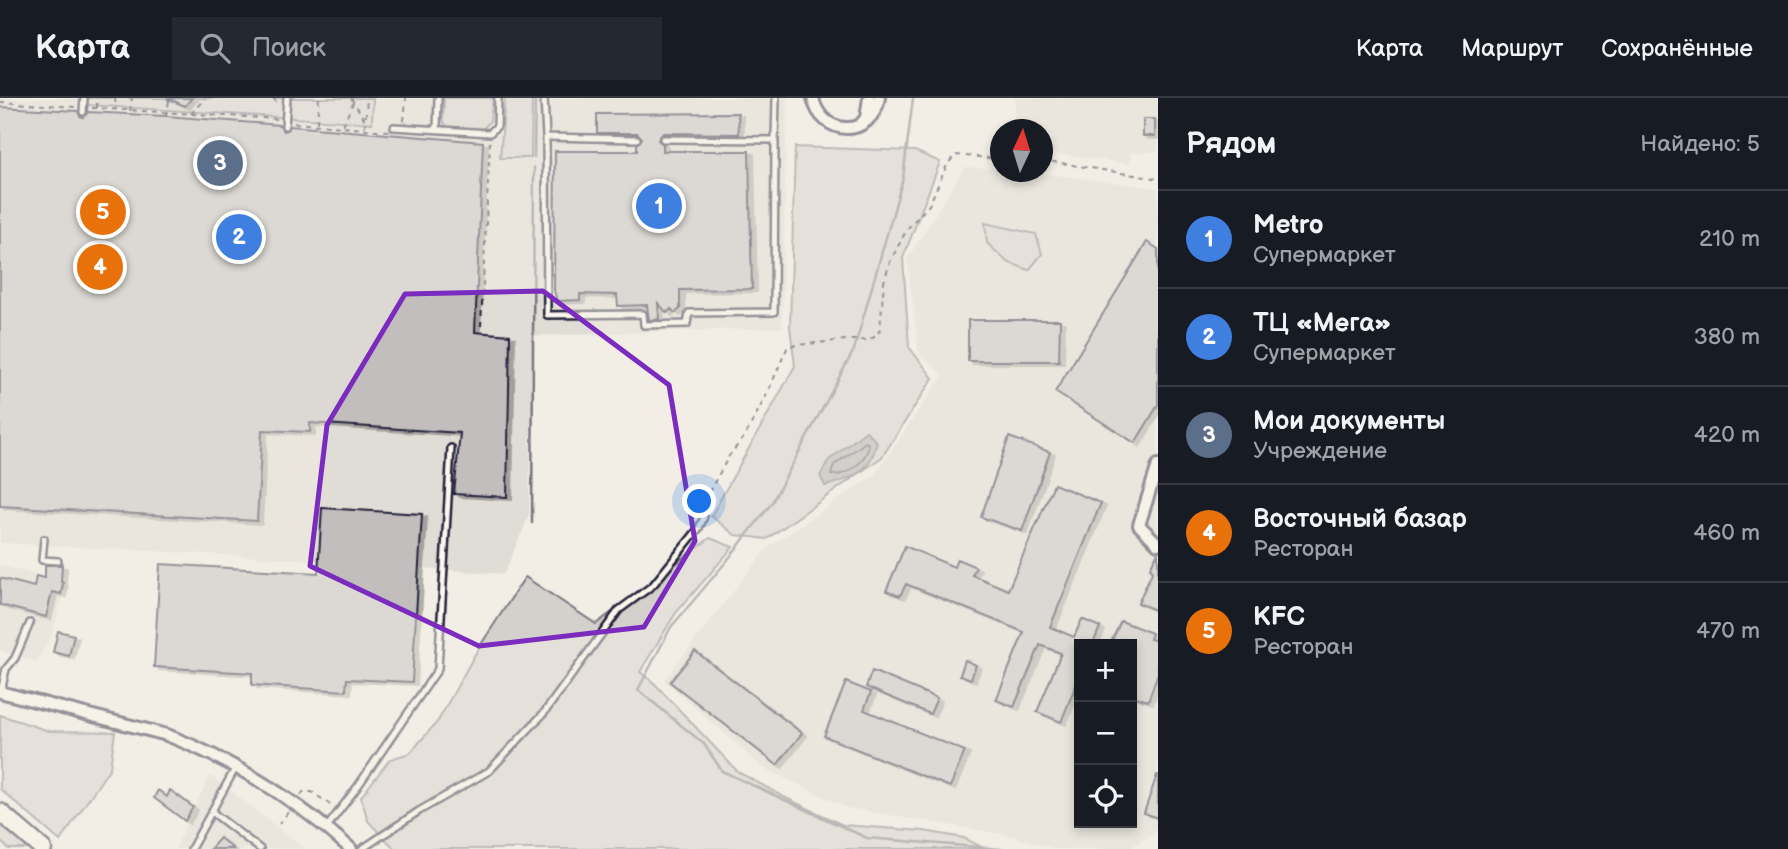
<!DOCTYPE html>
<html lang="ru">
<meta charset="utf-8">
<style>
body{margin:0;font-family:"Balsamiq Sans",sans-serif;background:#242831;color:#f1f3f6}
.controls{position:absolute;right:21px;bottom:21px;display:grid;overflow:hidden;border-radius:0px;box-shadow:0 4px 10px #0003}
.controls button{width:63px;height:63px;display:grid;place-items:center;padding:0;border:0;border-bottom:2px solid #363941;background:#171b24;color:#f1f3f6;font:35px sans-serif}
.compass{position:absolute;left:990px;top:21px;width:63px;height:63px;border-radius:50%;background:#171b24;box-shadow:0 4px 10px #0003;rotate:4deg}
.you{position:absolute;left:700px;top:404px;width:24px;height:24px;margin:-18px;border:5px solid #fff;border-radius:50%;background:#1a73e8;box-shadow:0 0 0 10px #1a73e833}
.badge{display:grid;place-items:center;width:46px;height:46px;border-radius:50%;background:#c8321e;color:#fff;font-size:23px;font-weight:700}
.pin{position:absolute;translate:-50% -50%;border:4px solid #fff;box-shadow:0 2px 7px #0006}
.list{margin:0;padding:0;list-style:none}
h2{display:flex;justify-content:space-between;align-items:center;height:91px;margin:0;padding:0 28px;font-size:30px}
h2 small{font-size:23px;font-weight:400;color:#9ea1a6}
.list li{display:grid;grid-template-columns:46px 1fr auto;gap:21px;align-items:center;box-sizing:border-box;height:98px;padding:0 28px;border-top:2px solid #363941}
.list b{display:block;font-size:26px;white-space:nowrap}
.list p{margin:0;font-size:23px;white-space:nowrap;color:#9ea1a6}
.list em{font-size:23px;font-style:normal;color:#9ea1a6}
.icon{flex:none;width:38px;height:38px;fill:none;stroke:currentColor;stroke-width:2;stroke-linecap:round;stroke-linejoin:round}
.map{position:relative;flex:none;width:1158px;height:751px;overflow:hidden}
header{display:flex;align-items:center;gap:42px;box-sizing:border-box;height:98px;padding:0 35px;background:#171b24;border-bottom:2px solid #363941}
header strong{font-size:33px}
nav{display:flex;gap:38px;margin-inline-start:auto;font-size:24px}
.search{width:490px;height:63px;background:#242831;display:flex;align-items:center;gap:18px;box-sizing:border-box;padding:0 24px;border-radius:0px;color:#9ea1a6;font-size:26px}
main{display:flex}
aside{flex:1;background:#171b24}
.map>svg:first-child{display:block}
.built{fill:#e0dcd6;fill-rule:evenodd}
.green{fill:#d4d1cc;stroke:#7b7a84;stroke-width:2}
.water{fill:#aeabad;stroke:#76747f;stroke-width:2}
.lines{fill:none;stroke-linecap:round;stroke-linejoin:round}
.shore{stroke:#5a5969;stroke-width:2}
.stream{stroke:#76747f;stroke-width:2.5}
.building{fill:#c2bebe;stroke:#22223b;stroke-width:2;filter:url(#shadow)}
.lane-casing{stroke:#22223b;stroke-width:10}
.street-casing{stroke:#22223b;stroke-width:16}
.primary-casing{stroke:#22223b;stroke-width:21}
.path{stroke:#22223b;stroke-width:2;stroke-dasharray:5 5;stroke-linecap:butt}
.lane{stroke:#fbf7ec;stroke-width:5}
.street{stroke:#fbf7ec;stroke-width:10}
.primary{stroke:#fbf7ec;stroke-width:16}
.marked{fill:none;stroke:#7b2cbf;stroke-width:5;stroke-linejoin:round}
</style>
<header>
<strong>Карта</strong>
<div class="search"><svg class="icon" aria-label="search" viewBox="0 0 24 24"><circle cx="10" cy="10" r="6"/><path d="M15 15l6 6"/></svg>Поиск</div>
<nav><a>Карта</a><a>Маршрут</a><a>Сохранённые</a></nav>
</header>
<main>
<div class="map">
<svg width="1158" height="751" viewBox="0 0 1158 751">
<defs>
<filter id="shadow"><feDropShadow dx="5" dy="3" stdDeviation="0" flood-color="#0004"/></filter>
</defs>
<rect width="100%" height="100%" fill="#f2eee5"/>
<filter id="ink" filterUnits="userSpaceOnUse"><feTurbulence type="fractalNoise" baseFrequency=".0143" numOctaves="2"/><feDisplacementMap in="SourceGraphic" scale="14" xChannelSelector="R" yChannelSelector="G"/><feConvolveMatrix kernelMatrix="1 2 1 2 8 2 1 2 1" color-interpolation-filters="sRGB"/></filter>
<g filter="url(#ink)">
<g class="built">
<path d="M0 0H787L782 230 532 238 529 417 504 476 315 462 0 445Z"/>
<path d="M1015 0H1158V54L1131 55 1130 66 1043 54 1042 32H1014Z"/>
<path d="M965 69 1000 71V74H1033L1158 90V731L1130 751H1055L1013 738 847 710 763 670 664 582 767 450 874 377 943 277 919 256 907 161ZM1079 546H1132V725H1079Z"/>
<path d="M0 467 66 485 52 537 37 564 0 553Z"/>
<path d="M210 677 306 751H175Z"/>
</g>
<g class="green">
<path d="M88 0H373L372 25 88 7Z"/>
<path d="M444 0H493L490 23 483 31 447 29 443 22Z"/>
<path d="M505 0H532L531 60H500Z"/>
<path d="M795 49 915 53 940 64 903 160 909 249 933 280 882 359 767 441 735 437 711 418 795 268 790 229Z"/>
<path d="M985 125 1036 136 1042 156 1029 172 1007 164 987 145Z"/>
<path d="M710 440 733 449 675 516 640 574 654 585 738 674 784 699 843 727 924 733 964 740 985 751H395L368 723 361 699 390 661 410 655 438 623 478 551 525 479 596 526Z"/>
<path d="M0 617 49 633 115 634 110 670 60 743 0 691Z"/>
<path d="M0 722 33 751H9L0 743Z"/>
</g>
<path class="water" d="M866 333 877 344C870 375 853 380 825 388L820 378 828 363Z"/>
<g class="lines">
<path class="shore" d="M866 344 869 347C865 365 848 378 831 377L834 367Z"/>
<g class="stream">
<path d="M913 0 903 80 854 252 771 406 726 464 671 529 638 592 704 646 722 673 867 740 1001 751"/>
<path d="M534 59 535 0"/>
<path d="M532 425 534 69"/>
</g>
</g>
<g class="building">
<path d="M167 0H192L185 8Z"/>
<path d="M0 9 78 13 80 18 83 19 88 14 166 18 280 27 284 33 288 32 290 28 483 44 475 234 510 237 507 399 454 396 460 335 310 325V334L262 332 257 423 0 408Z"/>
<path d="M738 15 739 36 663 35 658 42 663 46V53H749L752 191 680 192V211L675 215 671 211 667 215 658 205 659 221 649 222 647 207 618 208 617 197 580 196V202L557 203 554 192 555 53H637V46L642 40 637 35H597V16Z"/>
<rect x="1143" y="21" width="12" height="17"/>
<path d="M1147 144 1158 151V307L1135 345 1055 294Z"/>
<path d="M968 222H1060L1059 263H968Z"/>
<path d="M1009 339 1050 354 1022 433 981 419Z"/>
<path d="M1054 386 1101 405 1050 529 1074 539 1082 521 1100 529 1093 546H1079V579L1061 624 1037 614 1061 555 1040 547 1014 609 996 602 1024 534 906 486 900 498 886 493 905 448 954 469 957 461 976 469 972 477 1008 492Z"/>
<path d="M322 410 422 416 412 584 347 581 346 593 252 587V575L154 569 160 466 318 475Z"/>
<path d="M1158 454V513L1138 505 1153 472 1150 470Z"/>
<path d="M45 467H62L61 484 63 485 61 496 52 494 46 519 0 507V480L34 489 36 478 45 480Z"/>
<path d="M1121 523 1152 535 1150 541 1158 543V575L1148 603 1132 598V546H1110Z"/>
<path d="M58 533 74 537 69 558 53 554Z"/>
<path d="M695 553 802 635 777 667 670 584Z"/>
<path d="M965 562 976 567 971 581 960 577Z"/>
<path d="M872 573 937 600 930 616 866 589Z"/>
<path d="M846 584 871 594 864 612 965 653 950 689 824 638Z"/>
<path d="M1157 677H1158V720L1144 715Z"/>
<path d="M158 692 167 699 170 692 193 709 185 723 154 700Z"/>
<path d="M220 740 233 751H210Z"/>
</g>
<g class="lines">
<defs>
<g id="lane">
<path d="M544 0 546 39 637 41"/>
<path d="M83 14 84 0"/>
<path d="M285 28 287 0"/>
<path d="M394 29 490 35 497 28 498 0"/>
<path d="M437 31 438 0"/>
<path d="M546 39 547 217 643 216 644 227 687 226 689 215 774 214 775 42"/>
<path d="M663 41 775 42 776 0"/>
<path d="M44 441 42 462 58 463"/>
<path d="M1 594 6 571 15 560 30 525"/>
<path d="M212 714 260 751"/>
<path d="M327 729 358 688 438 571 451 350"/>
<path d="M191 751 236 669"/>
<path d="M362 751 419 713 489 673 544 615 619 512 653 487 699 430 704 419 701 410"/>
</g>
<g id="street">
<path d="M813 0C821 39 872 41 879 0"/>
<path d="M861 26 866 20 869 0"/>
<path d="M1158 367 1139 427 1158 446"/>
<path d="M0 594 167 637C235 664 297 702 351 751"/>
</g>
<path id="primary" d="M0 714 43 751"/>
</defs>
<use href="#lane" class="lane-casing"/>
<use href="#street" class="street-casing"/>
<use href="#primary" class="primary-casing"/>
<g class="path">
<path d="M115 0 116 12"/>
<path d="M167 0 169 3 173 0"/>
<path d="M273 0 279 7"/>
<path d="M351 0 365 22"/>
<path d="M0 4 76 9"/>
<path d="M92 10 278 21"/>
<path d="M97 10V0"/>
<path d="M130 13 132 0"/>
<path d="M191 16 205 0"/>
<path d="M166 18 169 3"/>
<path d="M404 23 406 0"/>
<path d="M294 25 389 33"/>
<path d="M317 25 319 0"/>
<path d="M343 27 355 0"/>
<path d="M365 29 367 0"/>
<path d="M1042 62 1158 81"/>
<path d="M481 228 490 44"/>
<path d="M704 403 729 358 745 338 767 296 788 248 845 242H867L877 238 880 231 884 184 890 164 907 131 929 107 947 67 955 57 1000 61"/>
<path d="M301 697 303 694H312L332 708"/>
<path d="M279 726 289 713"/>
</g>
<use href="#lane" class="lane"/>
<use href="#street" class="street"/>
<use href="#primary" class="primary"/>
</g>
</g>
<path d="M0 0H1158V751H0ZM543 193 669 287 695 443 644 529 479 548 310 468 327 327 405 196Z" fill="#f2eee5" fill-opacity=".55" fill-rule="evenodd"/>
<path class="marked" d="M543 193 669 287 695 443 644 529 479 548 310 468 327 327 405 196Z"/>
</svg>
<div class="controls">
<button>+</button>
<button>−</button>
<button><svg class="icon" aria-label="locate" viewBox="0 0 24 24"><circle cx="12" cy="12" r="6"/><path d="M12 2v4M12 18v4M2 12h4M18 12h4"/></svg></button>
</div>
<svg class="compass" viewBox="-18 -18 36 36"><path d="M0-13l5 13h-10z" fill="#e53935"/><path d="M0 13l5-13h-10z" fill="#9ea1a6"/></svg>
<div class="you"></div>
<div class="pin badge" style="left:659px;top:108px;background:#3f7fe0">1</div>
<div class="pin badge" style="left:239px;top:139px;background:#3f7fe0">2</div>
<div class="pin badge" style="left:220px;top:65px;background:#5c6f8a">3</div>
<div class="pin badge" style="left:100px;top:169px;background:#e8710a">4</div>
<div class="pin badge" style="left:103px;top:114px;background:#e8710a">5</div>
</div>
<aside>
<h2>Рядом<small>Найдено: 5</small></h2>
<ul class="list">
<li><span class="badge" style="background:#3f7fe0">1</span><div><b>Metro</b><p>Супермаркет</p></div><em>210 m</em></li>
<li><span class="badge" style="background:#3f7fe0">2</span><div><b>ТЦ «Мега»</b><p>Супермаркет</p></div><em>380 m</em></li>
<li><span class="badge" style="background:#5c6f8a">3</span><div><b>Мои документы</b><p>Учреждение</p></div><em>420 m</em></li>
<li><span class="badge" style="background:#e8710a">4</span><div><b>Восточный базар</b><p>Ресторан</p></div><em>460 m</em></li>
<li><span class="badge" style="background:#e8710a">5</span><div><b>KFC</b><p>Ресторан</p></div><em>470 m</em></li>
</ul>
</aside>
</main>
